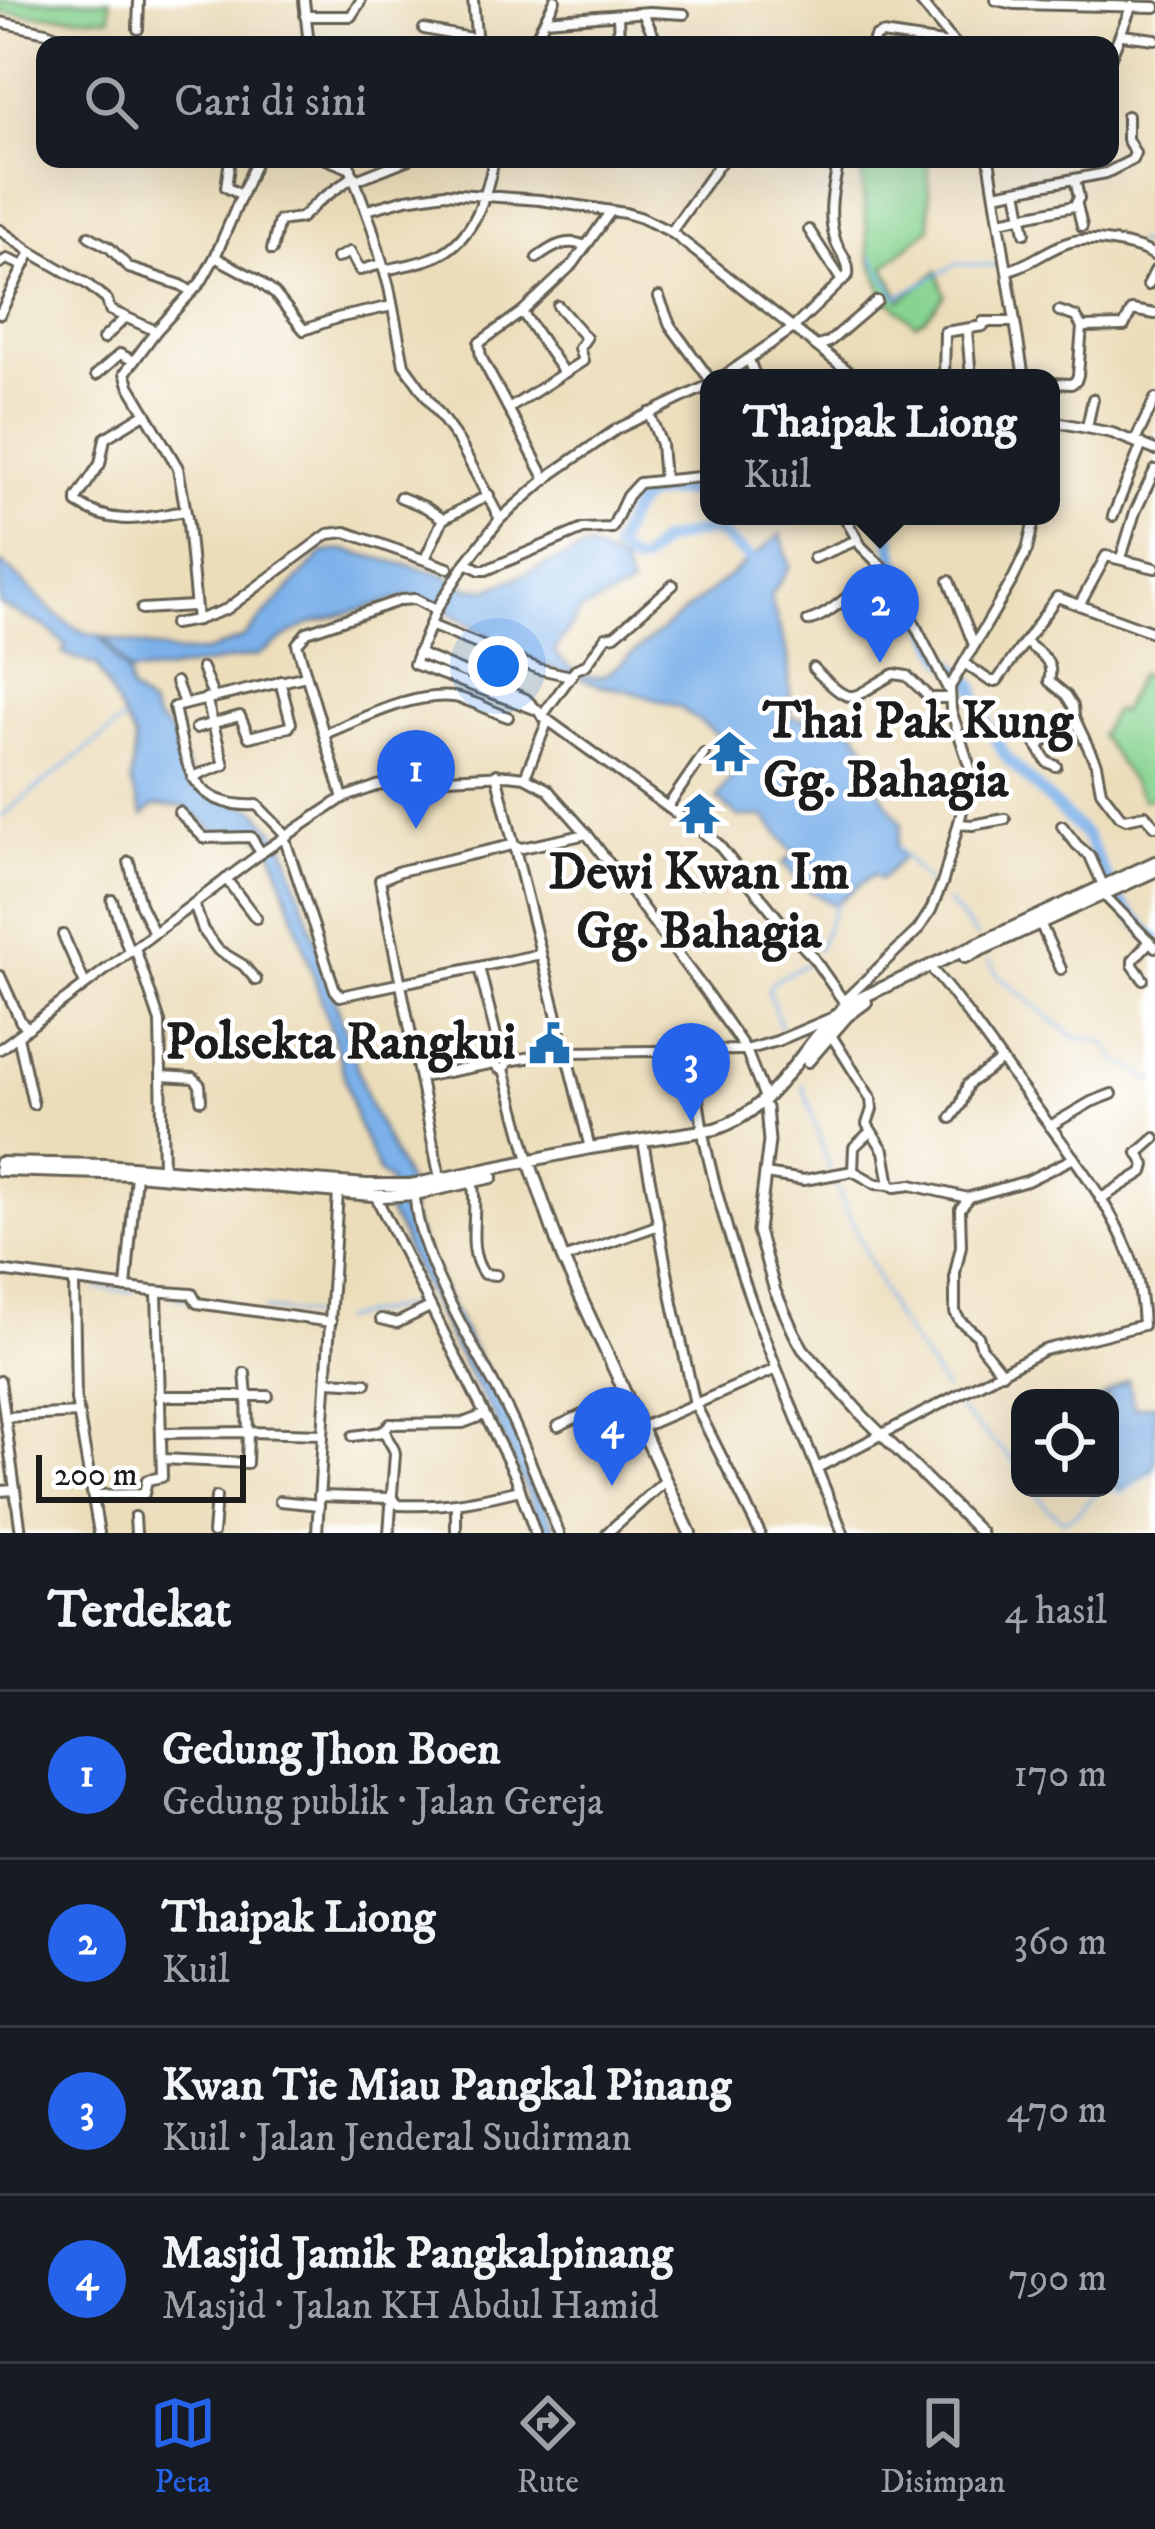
<!DOCTYPE html>
<html lang="id">
<meta charset="utf-8">
<style>
body{margin:0;font-family:"IM FELL DW Pica",serif;background:#242831;color:#f1f3f6}
.controls{position:absolute;right:36px;bottom:36px;display:grid;overflow:hidden;border-radius:24px;box-shadow:0 12px 48px #0002}
.controls button{width:108px;height:108px;display:grid;place-items:center;padding:0;border:0;border-bottom:3px solid #363941;background:#171b24;color:#f1f3f6;font:60px sans-serif}
.scale{position:absolute;left:36px;bottom:30px;width:210px;box-sizing:border-box;padding-left:12px;border:6px solid #1c1c1c;border-top:0;font-size:33px;line-height:42px;white-space:nowrap;color:#1c1c1c;-webkit-text-stroke:9px #fff;paint-order:stroke}
.you{position:absolute;left:498px;top:666px;width:42px;height:42px;margin:-30px;border:9px solid #fff;border-radius:50%;background:#1a73e8;box-shadow:0 0 0 18px #1a73e833}
.badge{display:grid;place-items:center;width:78px;height:78px;border-radius:50%;background:#2563eb;color:#fff;font-size:39px;font-weight:700}
.pin{position:absolute;translate:-50% -99px;filter:drop-shadow(0 3px 6px #0008)}
.pin::after{content:'';position:absolute;top:63px;width:42px;height:36px;background:inherit;clip-path:polygon(0 0,100% 0,50% 100%)}
.popup{position:absolute;left:700px;top:369px;width:360px;height:156px;box-sizing:border-box;display:grid;place-content:center;border-radius:24px;background:#171b24;filter:drop-shadow(0 3px 9px #0005);font-size:39px;white-space:nowrap;color:#9ea1a6}
.popup b{font-size:45px;color:#f1f3f6}
.popup::after{content:'';position:absolute;left:50%;top:100%;margin-left:-24px;border:24px solid transparent;border-top-color:#171b24}
.list{margin:0;padding:0;list-style:none}
h2{display:flex;justify-content:space-between;align-items:center;height:156px;margin:0;padding:0 48px;font-size:51px}
h2 small{font-size:39px;font-weight:400;color:#9ea1a6}
.list li{display:grid;grid-template-columns:78px 1fr auto;gap:36px;align-items:center;box-sizing:border-box;height:168px;padding:0 48px;border-top:3px solid #363941}
.list b{display:block;font-size:45px;white-space:nowrap}
.list p{margin:0;font-size:39px;white-space:nowrap;color:#9ea1a6}
.list em{font-size:39px;font-style:normal;color:#9ea1a6}
.icon{flex:none;width:66px;height:66px;fill:none;stroke:currentColor;stroke-width:2;stroke-linecap:round;stroke-linejoin:round}
.map{position:relative;flex:none;width:1155px;height:1533px;overflow:hidden}
.search{position:absolute;background:#171b24;box-shadow:0 12px 48px #0002;left:36px;right:36px;top:36px;height:132px;display:flex;align-items:center;gap:30px;box-sizing:border-box;padding:0 42px;border-radius:24px;color:#9ea1a6;font-size:45px}
.sheet{height:828px;background:#171b24}
nav{display:flex;justify-content:space-around;align-items:center;box-sizing:border-box;height:168px;border-top:3px solid #363941;background:#171b24;font-size:33px;color:#9ea1a6}
nav a{display:grid;justify-items:center;gap:6px}
nav .on{color:#2563eb}
.map>svg:first-child{display:block}
.green{fill:#87d390;stroke:#527856;stroke-width:3}
.water{fill:#7bb1ea;stroke:#4c6683;stroke-width:3}
.lines{fill:none;stroke-linecap:round;stroke-linejoin:round}
.stream{stroke:#7bb1ea;stroke-width:3}
.river{stroke:#7bb1ea;stroke-width:12}
.minor-casing{stroke:#656053;stroke-width:14}
.major-casing{stroke:#656053;stroke-width:15}
.highway-casing{stroke:#656053;stroke-width:16}
.minor{stroke:#fff;stroke-width:8}
.major{stroke:#fff;stroke-width:9}
.highway{stroke:#fff;stroke-width:10}
.labels{text-anchor:middle;dominant-baseline:central;stroke-width:9;stroke-linejoin:round;paint-order:stroke}
.poi-label{font-size:51px;font-weight:bold;fill:#1c1c1c;stroke:#fff;text-anchor:start}
</style>
<div class="map">
<svg width="1155" height="1533" viewBox="0 0 1155 1533">
<rect width="100%" height="100%" fill="#fff"/>
<filter id="ink" filterUnits="userSpaceOnUse"><feTurbulence type="fractalNoise" baseFrequency=".00833" numOctaves="2"/><feDisplacementMap in="SourceGraphic" scale="24" xChannelSelector="R" yChannelSelector="G"/><feConvolveMatrix kernelMatrix="1 2 1 2 8 2 1 2 1" color-interpolation-filters="sRGB"/></filter>
<filter id="wash" filterUnits="userSpaceOnUse"><feTurbulence type="fractalNoise" baseFrequency=".004" numOctaves="4" result="noise"/><feDisplacementMap in="SourceGraphic" scale="48" xChannelSelector="R" yChannelSelector="G"/><feGaussianBlur stdDeviation="2.7" result="paint"/><feColorMatrix in="noise" values="0 0 0 0 0 0 0 0 0 0 0 0 0 0 0 0 0 1.4 0 .05"/><feComposite in="paint" operator="in"/></filter>
<g filter="url(#wash)">
<rect width="100%" height="100%" fill="#ecddba"/>
<g class="green">
<path d="M0 0H110V18L0 13Z"/>
<path d="M860 159H928L930 228 885 266 901 300 937 271 945 295 925 319 915 324 884 296 869 255Z"/>
<path d="M1139 674 1155 680V798L1143 799 1100 735 1114 711 1121 712Z"/>
</g>
<g class="water">
<path d="M781 534 790 567 770 597 788 655 791 717 854 728 879 767V790L902 824 896 849 903 857 881 880 874 874 834 905 804 887 783 863 794 854 765 817H739L717 798 746 755 679 707 629 691 602 686 534 662 435 604 409 596 310 624 293 632 259 655 164 671 129 673 104 637 179 653 206 652 243 638 324 552 345 550 443 574 468 588 489 589 589 547 622 564 631 587 580 612 554 652C569 668 585 682 606 675Z"/>
<path d="M0 562C30 582 62 634 99 635L128 675 130 690 151 708 157 720 167 728 176 741 191 779 198 789 257 810 284 844 369 1103 406 1179 412 1200 410 1215 440 1286 506 1410 557 1533H545L494 1417 454 1348 406 1250 403 1237 381 1201 391 1188 389 1181 379 1172 356 1120 337 1048 275 858 270 847 255 832 221 831 212 828 184 806H154L143 816 131 783 135 740 96 665 63 654 66 646 46 627 0 605Z"/>
<path d="M1128 1380 1134 1408 1155 1404V1466L1124 1490 1110 1483V1398H1100Z"/>
</g>
<g class="lines">
<g class="stream">
<path d="M1135 243 1145 244 1155 252"/>
<path d="M872 257 897 297 957 264 1006 266"/>
<path d="M0 817 123 721"/>
<path d="M897 847 934 890"/>
<path d="M947 902 977 937"/>
<path d="M817 951 837 903"/>
<path d="M989 961 999 976 1074 1037 1098 1040 1108 1046 1118 1061 1155 1081"/>
<path d="M781 1027 768 990 774 981 806 964"/>
<path d="M803 1085 830 1171"/>
<path d="M833 1180 893 1313 945 1389"/>
<path d="M96 1288 134 1292"/>
<path d="M173 1296 194 1299"/>
<path d="M263 1309 312 1315"/>
<path d="M341 1319 424 1303"/>
<path d="M958 1409 1012 1459 1020 1470"/>
<path d="M1032 1488 1047 1508 1063 1520 1076 1514 1102 1488"/>
<path d="M1109 1488 1122 1493 1155 1469"/>
</g>
<g class="river">
<path d="M709 490C643 495 640 483 615 549L632 563 643 561 660 542 707 530 719 533 753 561"/>
<path d="M890 516 887 524 896 561 946 659 974 686 979 709 1006 757 1087 837 1118 901 1155 939"/>
</g>
</g>
</g>
<g filter="url(#ink)">
<g class="lines">
<defs>
<g id="minor">
<path d="M304 0 309 45"/>
<path d="M473 0 477 45"/>
<path d="M919 0 956 45"/>
<path d="M996 0 1014 4 1155 7"/>
<path d="M643 13 658 45"/>
<path d="M618 15 619 45"/>
<path d="M305 16H351L360 2"/>
<path d="M545 20 649 12 684 14"/>
<path d="M0 22 46 32 79 45"/>
<path d="M138 29 139 0"/>
<path d="M424 29 476 39"/>
<path d="M1122 35 1155 39"/>
<path d="M532 45 555 0"/>
<path d="M872 45 875 37 882 34 956 45"/>
<path d="M1110 59 1132 5"/>
<path d="M326 159 351 169"/>
<path d="M347 159 372 227 389 287 404 365 458 440 500 519"/>
<path d="M989 159 1024 378"/>
<path d="M229 166 226 187 241 195"/>
<path d="M356 180 409 159"/>
<path d="M1017 190 1025 233"/>
<path d="M995 194 1106 173 1132 160 1135 153 1127 139V116"/>
<path d="M1077 205 1082 226"/>
<path d="M367 210 406 199 445 193 540 200 625 213 642 218 671 232 857 378"/>
<path d="M1000 221 1074 206 1079 198 1075 179"/>
<path d="M0 230 31 252 87 284 107 300 110 310 156 331"/>
<path d="M809 230 842 281"/>
<path d="M671 232 723 159"/>
<path d="M89 236 110 248 129 268 181 285 192 292"/>
<path d="M272 250 279 221 301 218 319 201 354 176"/>
<path d="M215 257 256 279 275 294 304 330 337 318 392 306"/>
<path d="M337 258 350 252 360 270 382 264"/>
<path d="M537 258C553 246 567 238 586 246"/>
<path d="M0 263 7 259 24 266"/>
<path d="M384 270C402 266 423 263 439 255 475 237 487 194 494 159"/>
<path d="M1008 270C1031 265 1048 248 1070 242 1089 236 1139 244 1155 256"/>
<path d="M1148 285 1155 271"/>
<path d="M659 297 670 325 709 378"/>
<path d="M558 306 586 338 579 348 583 361 564 373"/>
<path d="M0 314 31 252"/>
<path d="M1082 327 1124 326 1132 310 1155 314"/>
<path d="M967 330 971 378"/>
<path d="M103 339 124 319"/>
<path d="M818 346 829 342 877 301"/>
<path d="M749 360 756 378"/>
<path d="M96 375 120 354 134 361"/>
<path d="M721 378 792 329 848 275C850 260 839 253 835 239 827 213 833 187 839 161"/>
<path d="M944 378 945 332 983 326V322H1015"/>
<path d="M1051 383 1071 384 1076 381 1078 375 1082 327 1076 317 1059 311"/>
<path d="M510 408 564 373 522 312"/>
<path d="M146 413 105 438 100 464 77 498V503C116 528 142 518 185 511"/>
<path d="M649 413 661 444 664 480"/>
<path d="M1051 421 1112 433 1155 450"/>
<path d="M1087 427 1093 399"/>
<path d="M1135 441 1155 399"/>
<path d="M546 480 481 357 479 343 522 312 574 263 610 212"/>
<path d="M400 497 425 507 443 519 489 495"/>
<path d="M844 516 861 546 888 573 949 691"/>
<path d="M1113 516 1142 444"/>
<path d="M814 558 857 540"/>
<path d="M1121 558 1135 512 1155 470"/>
<path d="M425 559 443 519"/>
<path d="M466 563 480 570H486L583 529 612 528 627 496 639 483 709 476"/>
<path d="M949 581 974 645"/>
<path d="M1080 604 1106 556 1155 568"/>
<path d="M142 609 193 606"/>
<path d="M436 610 414 664 537 710"/>
<path d="M197 620 188 524 178 468 129 385 125 373 156 331 201 282 215 257 257 159"/>
<path d="M808 621C839 612 856 581 888 573"/>
<path d="M174 624 197 620 227 609 328 534 346 532 448 568"/>
<path d="M430 625 539 669 571 676 542 716"/>
<path d="M1025 642C1040 654 1055 660 1049 681L1066 695 1073 706 1074 717 1096 764 1101 791 1120 816 1126 819 1145 815 1155 826"/>
<path d="M418 653 526 699 545 718 717 843 785 927 812 956 844 1002"/>
<path d="M964 663 990 681H997L1057 597 1155 633"/>
<path d="M202 668 213 696"/>
<path d="M813 668C856 710 847 699 894 674L907 676 930 698H949"/>
<path d="M571 676 576 669 586 665 606 637 615 635 673 585"/>
<path d="M176 682 184 703"/>
<path d="M196 728 240 716 249 737 289 727 291 723 280 681"/>
<path d="M324 734C363 719 411 692 454 697 472 700 491 711 508 717"/>
<path d="M1031 736 1047 762 1056 766"/>
<path d="M1038 746 1074 717"/>
<path d="M496 774 590 1148"/>
<path d="M192 777 224 765 206 698"/>
<path d="M525 777 548 720"/>
<path d="M343 798 297 644 307 632 401 600 415 599 436 610 466 563 500 519 553 473 617 429 709 385"/>
<path d="M668 806 704 754"/>
<path d="M179 812 204 838 251 837 261 853"/>
<path d="M959 824 972 825 1005 819"/>
<path d="M1062 826 1077 845 1090 856 1103 885"/>
<path d="M286 835 257 805C187 809 186 761 174 707L306 676"/>
<path d="M284 837 335 990 340 996 541 954"/>
<path d="M129 862 140 904 154 933"/>
<path d="M226 879 256 918"/>
<path d="M1103 894 1155 947"/>
<path d="M112 900 129 951"/>
<path d="M194 904 203 930 218 950 243 965 256 980"/>
<path d="M1041 925 1061 969"/>
<path d="M63 935 85 984"/>
<path d="M135 948 160 1022 163 1169"/>
<path d="M479 967 501 1056"/>
<path d="M0 976 21 1022 29 1028"/>
<path d="M1143 979 1133 965V960L1150 941"/>
<path d="M841 1009 847 998 918 930 931 910 943 881 972 774 951 710 950 687 1013 579 1027 550 1035 516"/>
<path d="M831 1035 871 1099 872 1109 867 1124 884 1151 890 1185 895 1187 911 1185 968 1198"/>
<path d="M18 1036 33 1104"/>
<path d="M0 1049 261 853 343 798 377 786 406 780 507 775 525 777 547 789 587 834 705 991 746 1050 765 1098"/>
<path d="M691 1052 703 1132"/>
<path d="M508 1061 564 1052 746 1050 777 1041 829 1019"/>
<path d="M504 1069 529 1160"/>
<path d="M162 1076 194 1078 200 1085 201 1100"/>
<path d="M420 1077 495 1063 501 1056 508 1061 504 1069 498 1068 495 1063"/>
<path d="M951 1118 961 1104 968 1084 1002 1060"/>
<path d="M1050 1126 1091 1102 1112 1094"/>
<path d="M704 1138C733 1276 791 1403 843 1533"/>
<path d="M644 1147 673 1304 695 1404 760 1533"/>
<path d="M853 1171 854 1147 871 1131"/>
<path d="M853 1171 876 1184 890 1185"/>
<path d="M765 1174 804 1180 853 1171"/>
<path d="M440 1179 380 880 400 871 512 845 522 848 587 834"/>
<path d="M472 1182C480 1212 464 1247 484 1274L496 1275"/>
<path d="M415 1194C415 1258 481 1355 509 1413 528 1452 542 1493 559 1533"/>
<path d="M376 1197 515 1475 535 1533"/>
<path d="M1100 1199 1143 1172 1145 1165 1138 1153 1155 1138"/>
<path d="M563 1259 659 1225"/>
<path d="M0 1271 151 1291 192 1294 197 1303 331 1322"/>
<path d="M74 1282 76 1399 99 1533"/>
<path d="M126 1288 136 1174"/>
<path d="M381 1319 397 1323 430 1307"/>
<path d="M245 1373 247 1396H268"/>
<path d="M1002 1373 982 1348 978 1336 960 1321 955 1312V1273L961 1246 960 1209 970 1197 1027 1181 1074 1158"/>
<path d="M0 1381 21 1533"/>
<path d="M327 1381 366 1383"/>
<path d="M159 1396H247L248 1432 323 1434"/>
<path d="M5 1417 78 1413"/>
<path d="M558 1426 625 1395"/>
<path d="M640 1428 776 1369"/>
<path d="M385 1430C387 1442 395 1447 395 1454L389 1533"/>
<path d="M161 1433 248 1432 247 1463 162 1459"/>
<path d="M353 1436 382 1432 390 1424 463 1423 484 1415"/>
<path d="M817 1468 1044 1350 1143 1325C1142 1307 1140 1288 1135 1270 1116 1208 1067 1149 1029 1098 997 1055 969 1012 934 972"/>
<path d="M0 1491 15 1490"/>
<path d="M95 1495 144 1494 147 1480 162 1477 157 1292"/>
<path d="M319 1496 391 1498 399 1505C445 1507 475 1501 520 1490"/>
<path d="M280 1501 319 1505"/>
<path d="M135 1517 136 1533"/>
<path d="M213 1533 216 1497"/>
<path d="M317 1533 338 1192"/>
<path d="M456 1533V1505"/>
<path d="M607 1533 665 1481"/>
</g>
<path id="major" d="M766 1108 769 1141 758 1231 775 1291 794 1333 803 1349 863 1416 981 1533"/>
<g id="highway">
<path d="M965 957 1155 871"/>
<path d="M808 1061 847 1016 866 1002"/>
<path d="M0 1163 105 1165 367 1185H411L590 1148 715 1129C783 1108 802 1036 854 1001L1155 862"/>
<path d="M531 1167 563 1259 690 1533"/>
<path d="M0 1170 136 1174 383 1196 415 1194 492 1177"/>
</g>
</defs>
<use href="#minor" class="minor-casing"/>
<use href="#major" class="major-casing"/>
<use href="#highway" class="highway-casing"/>
<use href="#minor" class="minor"/>
<use href="#major" class="major"/>
<use href="#highway" class="highway"/>
</g>
</g>
<defs>
<symbol id="temple-bare" viewBox="-9 -9 18 18"><path d="M0-6L5-2H3V0L6.5 2.5H4V6H1.5V3h-3V6H-4V2.5H-6.5L-3 0V-2H-5Z" fill="#1f6fb2" stroke="#fff" stroke-width="2.5" paint-order="stroke"/></symbol>
<symbol id="civic-bare" viewBox="-9 -9 18 18"><path d="M-.6-6.5H3V-4.5H.6V-3L4-1V1h2V6H-6V1h2V-1L-.6-3ZM-1.2 2.5V6h2.4V2.5Z" fill="#1f6fb2" stroke="#fff" stroke-width="2.5" paint-order="stroke"/></symbol>
</defs>
<g fill-rule="evenodd">
<use href="#temple-bare" x="700" y="722" width="59" height="59"/>
<use href="#temple-bare" x="670" y="784" width="59" height="59"/>
<use href="#civic-bare" x="520" y="1014" width="59" height="59"/>
</g>
<g class="labels">
<g class="poi-label">
<text x="763" y="722">Thai Pak Kung<tspan x="763" dy="59">Gg. Bahagia</tspan></text>
<text x="699" y="873" text-anchor="middle">Dewi Kwan Im<tspan x="699" dy="59">Gg. Bahagia</tspan></text>
<text x="516" y="1043" text-anchor="end">Polsekta Rangkui</text>
</g>
</g>
</svg>
<div class="controls">
<button><svg class="icon" aria-label="locate" viewBox="0 0 24 24"><circle cx="12" cy="12" r="6"/><path d="M12 2v4M12 18v4M2 12h4M18 12h4"/></svg></button>
</div>
<div class="scale">200 m</div>
<div class="you"></div>
<div class="pin badge" style="left:416px;top:829px">1</div>
<div class="pin badge" style="left:880px;top:663px">2</div>
<div class="popup"><b>Thaipak Liong</b>Kuil</div>
<div class="pin badge" style="left:691px;top:1122px">3</div>
<div class="pin badge" style="left:612px;top:1486px">4</div>
<div class="search"><svg class="icon" aria-label="search" viewBox="0 0 24 24"><circle cx="10" cy="10" r="6"/><path d="M15 15l6 6"/></svg>Cari di sini</div>
</div>
<section class="sheet">
<h2>Terdekat<small>4 hasil</small></h2>
<ul class="list">
<li><span class="badge">1</span><div><b>Gedung Jhon Boen</b><p>Gedung publik · Jalan Gereja</p></div><em>170 m</em></li>
<li><span class="badge">2</span><div><b>Thaipak Liong</b><p>Kuil</p></div><em>360 m</em></li>
<li><span class="badge">3</span><div><b>Kwan Tie Miau Pangkal Pinang</b><p>Kuil · Jalan Jenderal Sudirman</p></div><em>470 m</em></li>
<li><span class="badge">4</span><div><b>Masjid Jamik Pangkalpinang</b><p>Masjid · Jalan KH Abdul Hamid</p></div><em>790 m</em></li>
</ul>
</section>
<nav>
<a class="on"><svg class="icon" aria-label="map" viewBox="0 0 24 24"><path d="M3 6l6-2 6 2 6-2v14l-6 2-6-2-6 2zM9 4v14M15 6v14"/></svg>Peta</a>
<a><svg class="icon" aria-label="directions" viewBox="0 0 24 24"><path d="M12 3l9 9-9 9-9-9zM9 14v-3h6M13 9l2 2-2 2"/></svg>Rute</a>
<a><svg class="icon" aria-label="saved" viewBox="0 0 24 24"><path d="M7 4h10v16l-5-4-5 4z"/></svg>Disimpan</a>
</nav>
